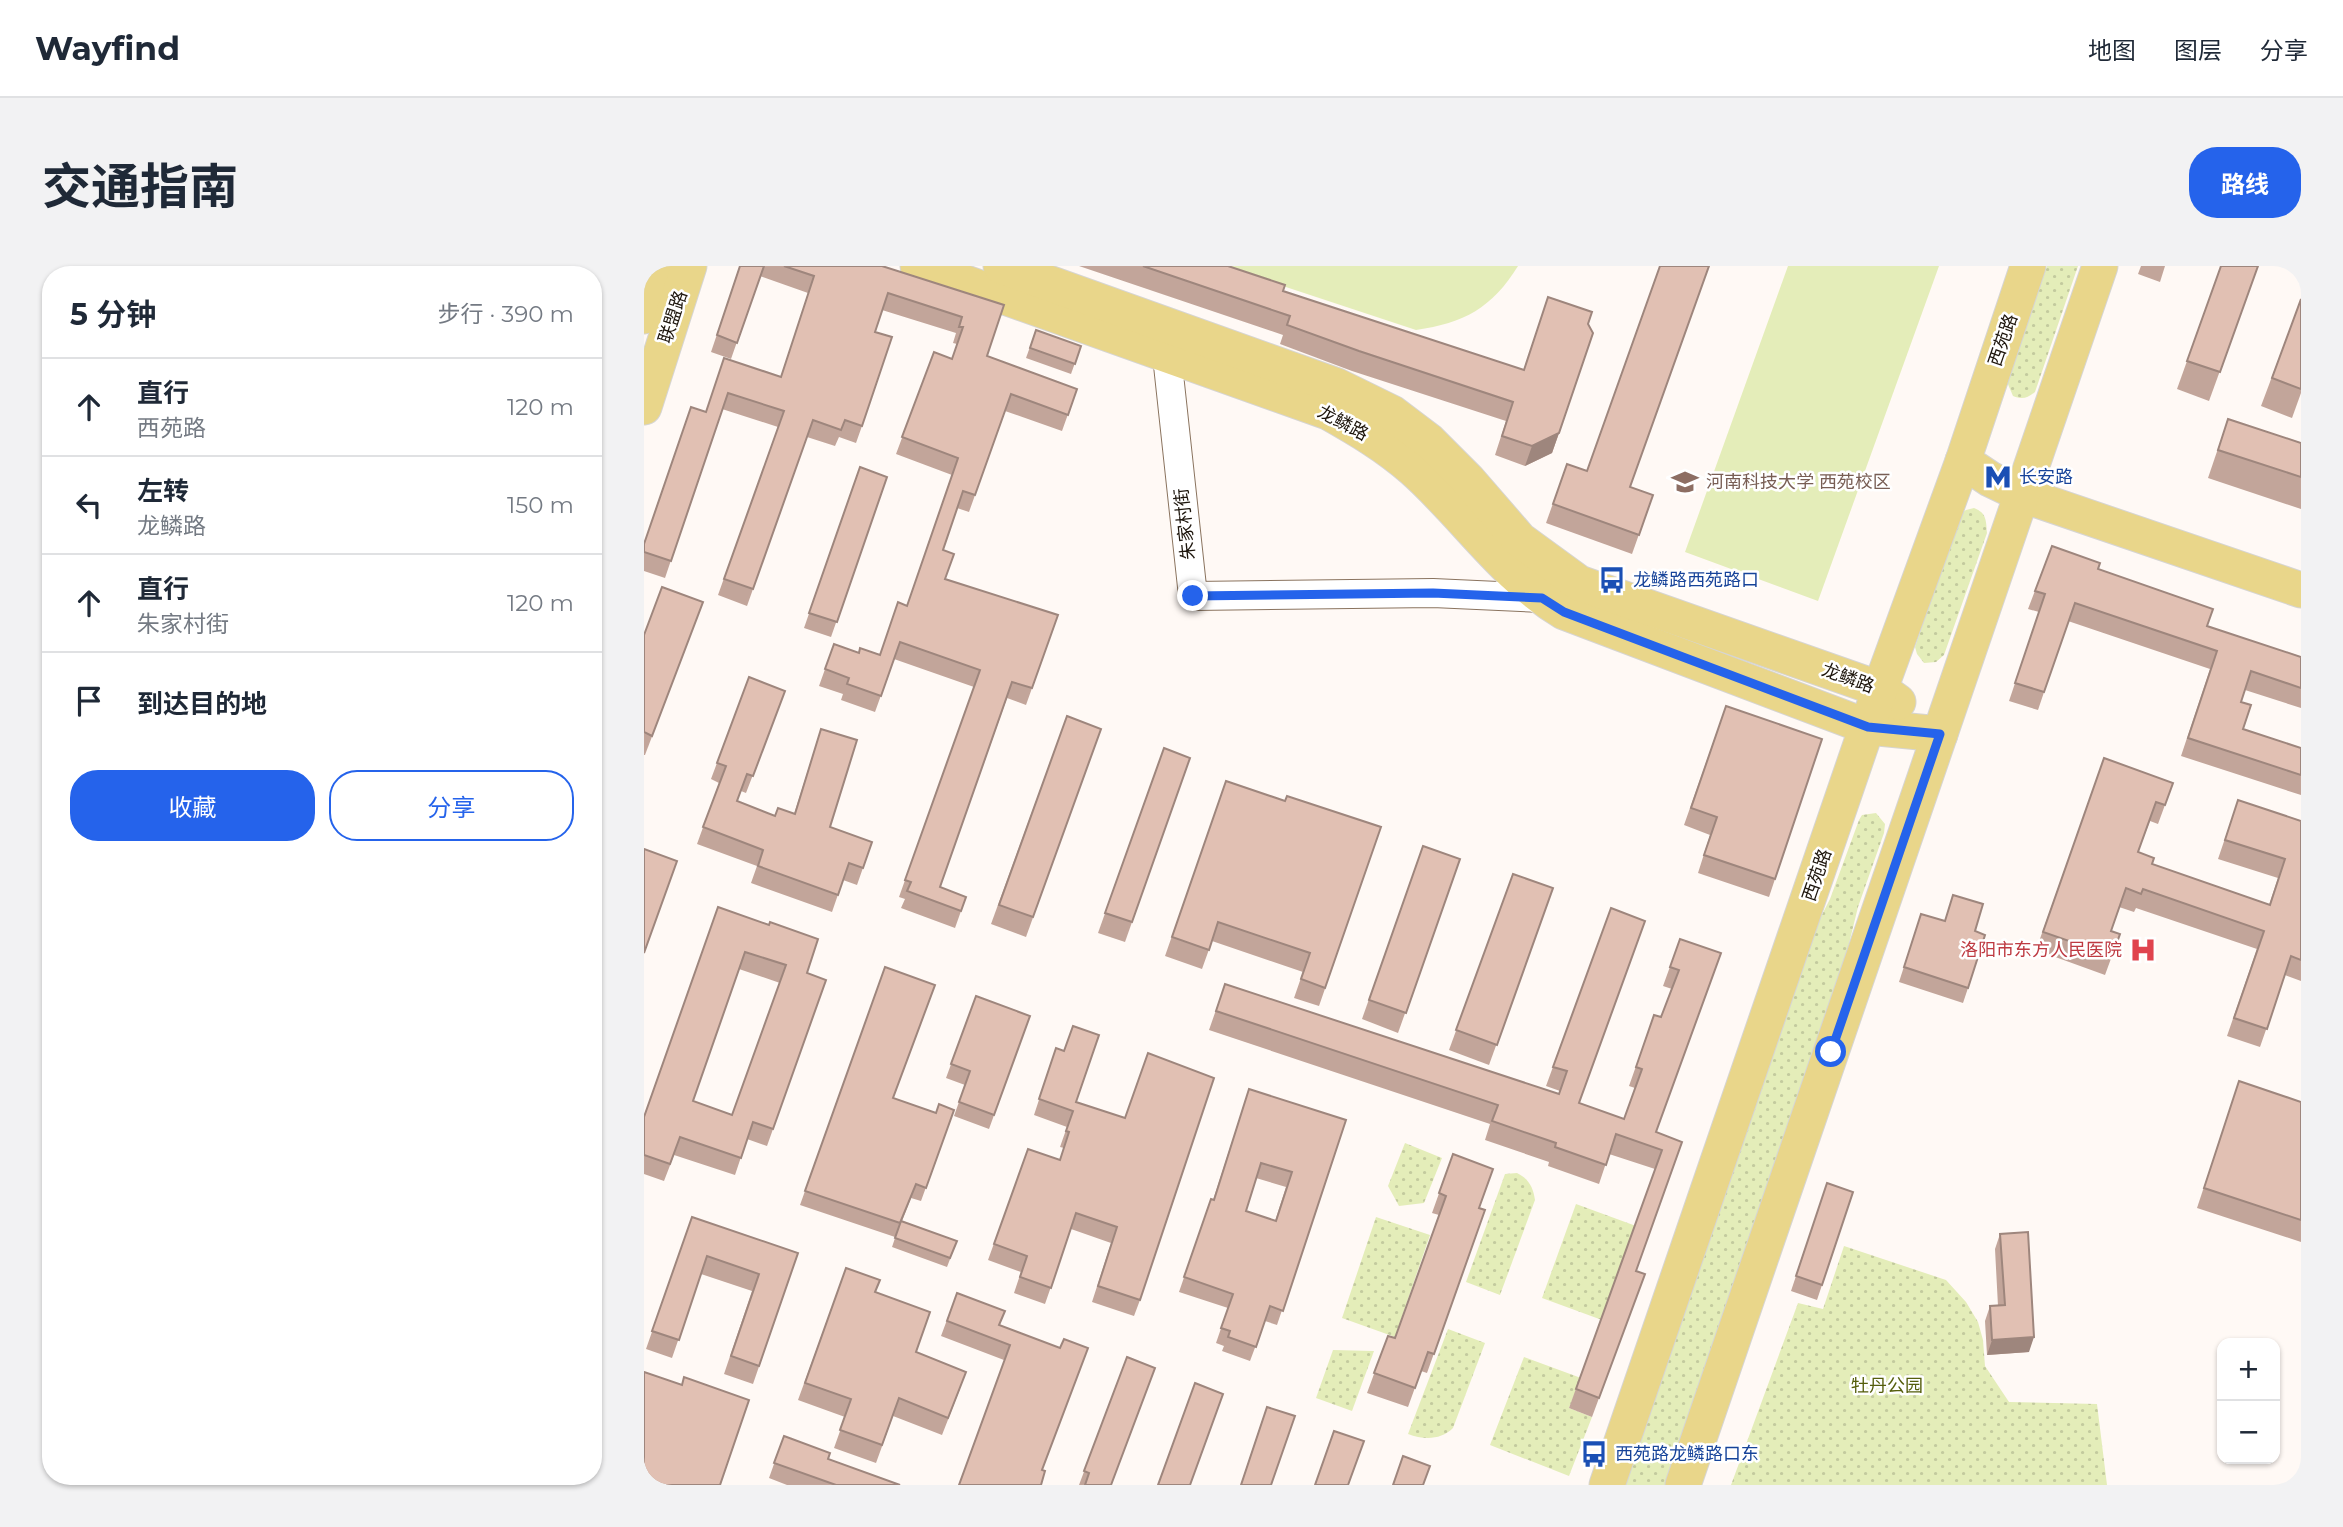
<!DOCTYPE html>
<html lang="zh">
<meta charset="utf-8">
<style>
body{margin:0;font-family:Montserrat,"Noto Sans SC",sans-serif;background:#f2f2f3;color:#1f2937}
.controls{position:absolute;right:21px;bottom:21px;display:grid;overflow:hidden;border-radius:14px;box-shadow:0 2px 5px #0004}
.controls button{width:63px;height:63px;display:grid;place-items:center;padding:0;border:0;border-bottom:2px solid #e0e1e3;background:#fff;color:#1f2937;font:35px sans-serif}
.stop{position:absolute;width:21px;height:21px;margin:-16px;border:5px solid #2563eb;border-radius:50%;background:#fff}
.stop.end{background:#2563eb;border-color:#fff;box-shadow:0 2px 7px #0008}
.list{margin:0;padding:0;list-style:none}
h2{display:flex;justify-content:space-between;align-items:center;height:91px;margin:0;padding:0 28px;font-size:30px}
h2 small{font-size:23px;font-weight:400;color:#747a83}
.list li{display:grid;grid-template-columns:46px 1fr auto;gap:21px;align-items:center;box-sizing:border-box;height:98px;padding:0 28px;border-top:2px solid #e0e1e3}
.list b{display:block;font-size:26px;white-space:nowrap}
.list p{margin:0;font-size:23px;white-space:nowrap;color:#747a83}
.list em{font-size:23px;font-style:normal;color:#747a83}
.actions{display:flex;gap:14px;padding:21px 28px}
.actions a{flex:1;padding:16px 0;border:2px solid #2563eb;border-radius:28px;text-align:center;font-size:24px;color:#2563eb}
.actions .main{background:#2563eb;color:#fff}
.icon{flex:none;width:38px;height:38px;fill:none;stroke:currentColor;stroke-width:2;stroke-linecap:round;stroke-linejoin:round}
.map{position:relative;flex:none;width:1657px;height:1219px;overflow:hidden;border-radius:28px}
header{display:flex;align-items:center;gap:42px;box-sizing:border-box;height:98px;padding:0 35px;background:#fff;border-bottom:2px solid #e0e1e3}
header strong{font-size:33px}
nav{display:flex;gap:38px;margin-inline-start:auto;font-size:24px}
.intro{display:flex;align-items:center;justify-content:space-between;box-sizing:border-box;height:168px;padding:0 42px}
h1{margin:0;font-size:49px}
.button{padding:18px 32px;border-radius:28px;background:#2563eb;color:#fff;font-size:24px;font-weight:700}
main{display:flex;gap:42px;padding:0 42px}
aside{flex:1;background:#fff;border-radius:28px;box-shadow:0 2px 5px #0004}
.map>svg:first-child{display:block}
.grass{fill:url(#grass-dots)}
.pitch{fill:#e4edb9}
.lines{fill:none;stroke-linecap:round;stroke-linejoin:round}
.minor-casing{stroke:#8a735e;stroke-width:30}
.major-casing{stroke:#d6d5d3;stroke-width:37}
.minor{stroke:#fff;stroke-width:28}
.major{stroke:#e9d68a;stroke-width:35}
.wall{fill:#c2a59a;fill-rule:evenodd}
.shaded-wall{fill:#9e867d}
.building{fill:#e1c0b3;stroke:#9e867d;stroke-width:2;fill-rule:evenodd}
.route{stroke:#2563eb;stroke-width:9}
.labels{text-anchor:middle;dominant-baseline:central;stroke-width:5;stroke-linejoin:round;paint-order:stroke}
.street-label{font-size:18px;fill:#1c140b;stroke:#fff}
.transit-label{font-size:18px;fill:#164399;stroke:#fff;text-anchor:start}
.education-label{font-size:18px;fill:#785e54;stroke:#fff;text-anchor:start}
.health-label{font-size:18px;fill:#be3a42;stroke:#fff;text-anchor:end}
.park-label{font-size:18px;fill:#555e0c;stroke:#fff}
</style>
<header>
<strong>Wayfind</strong>
<nav><a>地图</a><a>图层</a><a>分享</a></nav>
</header>
<div class="intro"><h1>交通指南</h1><a class="button">路线</a></div>
<main>
<aside>
<h2>5 分钟<small>步行 · 390 m</small></h2>
<ul class="list">
<li><svg class="icon" aria-label="ahead" viewBox="0 0 24 24"><path d="M12 20V5M6 11l6-6 6 6"/></svg><div><b>直行</b><p>西苑路</p></div><em>120 m</em></li>
<li><svg class="icon" aria-label="left" viewBox="0 0 24 24"><path d="M17 20v-9H6M10 6l-5 5 5 5"/></svg><div><b>左转</b><p>龙鳞路</p></div><em>150 m</em></li>
<li><svg class="icon" aria-label="ahead" viewBox="0 0 24 24"><path d="M12 20V5M6 11l6-6 6 6"/></svg><div><b>直行</b><p>朱家村街</p></div><em>120 m</em></li>
<li><svg class="icon" aria-label="arrive" viewBox="0 0 24 24"><path d="M6 21V4h12l-3 4 3 4H6"/></svg><div><b>到达目的地</b></div></li>
</ul>
<div class="actions"><a class="main">收藏</a><a>分享</a></div>
</aside>
<div class="map">
<svg width="1657" height="1219" viewBox="0 0 1657 1219">
<defs>
<pattern id="grass-dots" width="8" height="8" patternUnits="userSpaceOnUse" patternTransform="scale(1.75)"><rect width="8" height="8" fill="#e4edb9"/><path d="M2 2h.1M6 6h.1" fill="none" stroke="#c3ca9e" stroke-width="1.8" stroke-linecap="round"/></pattern>
</defs>
<rect width="100%" height="100%" fill="#fff9f5"/>
<g class="grass">
<path d="M1403 0H1434L1391 126C1383 132 1379 134 1369 130L1363 116Z"/>
<path d="M1330 242C1343 247 1342 255 1343 267L1300 389 1292 396 1280 397 1273 388 1271 381 1316 248 1322 244Z"/>
<path d="M1232 547 1241 558 1240 567 1214 641 1191 735 1026 1219H973L1164 676 1186 633 1215 554 1218 549Z"/>
<path d="M761 877 798 892 780 937 755 940 744 920Z"/>
<path d="M873 907C885 913 889 921 891 934L856 1029 822 1016 861 908Z"/>
<path d="M932 938 992 960 958 1054 898 1032Z"/>
<path d="M732 951 786 969 751 1071 698 1052Z"/>
<path d="M1200 980 1302 1014 1322 1036 1334 1056 1339 1074 1341 1100 1365 1136 1453 1138 1463 1219H1087L1154 1037 1179 1043Z"/>
<path d="M804 1063 841 1077 809 1162C797 1174 780 1174 764 1168Z"/>
<path d="M689 1084 730 1085 708 1145 672 1132Z"/>
<path d="M880 1091 937 1112 925 1142 948 1151 925 1210 846 1179Z"/>
</g>
<g class="pitch">
<path d="M578 0H874C848 42 820 57 772 64Z"/>
<path d="M1144 0H1295L1174 335 1041 286Z"/>
</g>
<g class="lines">
<defs>
<path id="minor" d="M523 90 549 330 789 327 898 332"/>
<g id="major">
<path d="M274 0 684 146C714 163 743 180 769 203 821 249 859 309 920 346L1224 461 1296 468"/>
<path d="M357 0 693 120 748 147 785 175 824 214 876 274 935 317 1236 423 1254 436"/>
<path d="M0 50 17 0"/>
<path d="M0 141 45 0"/>
<path d="M1319 195 1346 213 1379 229 1657 324"/>
<path d="M963 1219 1236 423 1319 195 1384 0"/>
<path d="M1039 1219 1456 0"/>
</g>
</defs>
<use href="#minor" class="minor-casing"/>
<use href="#major" class="major-casing"/>
<use href="#minor" class="minor"/>
<use href="#major" class="major"/>
</g>
<g class="wall">
<path d="M96 0H238L360 39 343 90 433 123 418 165 361 145 325 246 313 242 299 284 301 313 414 349 382 439 363 432 296 621 322 631 311 662 257 642 261 633 255 631 330 421 250 393 231 446 197 434 199 428 175 420 190 378 214 387 235 389 263 340 308 209 252 188 290 86 308 93 313 78 309 77 312 67 238 44 231 66 218 160 212 177 195 171 191 180 163 171 103 340 74 329 134 161 78 143 21 312 0 305V276L62 146 80 92 137 111 164 27 116 10 87 93 67 86Z"/>
<path d="M435 0H584L639 25 879 104 944 58 915 167 908 187 881 200 851 189 862 155 708 105 636 78 639 69Z"/>
<path d="M1497 0H1521L1516 16 1494 8Z"/>
<path d="M1577 0H1614L1565 135 1533 123Z"/>
<path d="M1657 33V127L1648 152 1617 140Z"/>
<path d="M392 64 437 80 427 108 382 92Z"/>
<path d="M1584 153 1657 177V243L1564 212Z"/>
<path d="M923 198 1009 229 988 288 902 257Z"/>
<path d="M216 201 243 211 187 371 160 362Z"/>
<path d="M1408 280 1563 360 1657 391V442L1601 424 1597 436 1599 463 1657 482V529L1537 490 1566 403 1424 355 1394 444 1365 435 1395 346 1384 343Z"/>
<path d="M59 336 1 489H0V369Z"/>
<path d="M105 411 141 425 102 527 97 525 93 535 131 550 150 548 177 463 186 561 228 576 213 619 199 614 188 646 107 617 113 600 53 578 75 517 67 513Z"/>
<path d="M1082 440 1131 613 1125 631 1054 607 1066 569 1040 559Z"/>
<path d="M423 450 457 463 382 671 347 658Z"/>
<path d="M520 482 546 492 481 676 454 667Z"/>
<path d="M1460 492 1529 517 1514 558 1506 555 1494 586 1508 598 1625 639 1634 612 1574 593 1594 534 1657 555V715L1641 709 1616 781 1583 770 1613 683 1492 642 1490 646 1475 641 1467 665 1476 668 1461 709 1392 684Z"/>
<path d="M582 515 641 535 737 561 675 740 650 732 659 706 568 675 558 703 521 690Z"/>
<path d="M779 580 816 593 754 767 718 753Z"/>
<path d="M869 608 909 622 845 799 805 784Z"/>
<path d="M74 641 163 707 182 714 123 880 103 873 91 909 30 889 20 915 0 908V850ZM95 703 136 717 88 849 49 835Z"/>
<path d="M967 642 935 837 980 853 991 822 985 820 1010 749 1017 751 1028 723 1019 720 1036 673 1077 687 1012 866 1038 876 992 1005 1001 1008 948 1151 925 1142 1011 903 965 888 955 918 904 900 905 896 841 874 846 858 565 764 581 718 914 828 916 825 902 820Z"/>
<path d="M1277 648 1331 665 1324 722 1319 737 1255 716Z"/>
<path d="M241 701 249 832 292 847 310 844 277 935 267 932 258 955 313 975 303 1001 248 981 253 966 251 971 156 939Z"/>
<path d="M332 730 386 750 345 863 310 850 321 819 302 812Z"/>
<path d="M412 782 432 836 481 852 496 1034 490 1050 448 1036 467 977 427 963 401 1038 370 1027 377 1006 344 994 384 883 416 894 420 882 416 881 423 861 390 849Z"/>
<path d="M1595 815 1657 836V976L1553 942Z"/>
<path d="M605 823 702 854 633 1059 621 1055 606 1095 578 1085 580 1080 572 1077 584 1042 535 1026 567 933 569 934ZM612 912 642 921 631 955 602 945Z"/>
<path d="M809 888 835 942 841 944 783 1107 777 1105 764 1141 723 1127 744 1070 751 1072 795 949 788 947Z"/>
<path d="M1178 932V1019L1173 1034 1147 1025Z"/>
<path d="M48 951 154 987 109 1118 80 1108 108 1025 57 1008 28 1092 2 1083Z"/>
<path d="M1356 968 1385 1086 1343 1089 1341 1055 1346 1040H1354L1351 983Z"/>
<path d="M202 1002 231 1026 272 1086 316 1123 298 1169 249 1150 232 1197 190 1182 201 1151 154 1134Z"/>
<path d="M313 1027 356 1059 416 1082 398 1204 360 1094 297 1070Z"/>
<path d="M483 1091 467 1219H435Z"/>
<path d="M0 1106 76 1219H0Z"/>
<path d="M140 1170 184 1193 256 1219H143L125 1212Z"/>
</g>
<g class="shaded-wall">
<path d="M915 167 908 187 881 200 888 180Z"/>
<path d="M1390 1071 1385 1086 1343 1089 1348 1074Z"/>
</g>
<g class="building">
<path d="M96 0H120L93 77 73 69Z"/>
<path d="M140 0H238L360 39 343 90 433 123 424 149 367 128 331 229 319 225 299 284 310 288 301 313 414 349 388 422 368 416 296 621 322 631 317 645 263 625 267 616 261 614 336 404 256 376 237 430 203 418 205 412 181 403 190 378 215 387 216 382 236 389 254 336 263 340 314 192 258 171 290 86 308 93 319 61H315L318 51 244 27 231 66 248 71 218 160 201 154 197 164 169 154 109 323 80 313 140 145 84 127 27 295 0 286V278L47 141 62 146 80 92 137 111 170 10Z"/>
<path d="M499 0H584L641 19 639 25 880 104 904 31 948 46 944 58 949 67 915 167 888 180 858 170 869 136 715 85 643 59 646 50Z"/>
<path d="M1016 0H1065L986 221 1009 229 995 269 909 238 923 198 943 205Z"/>
<path d="M1577 0H1614L1576 106 1543 95Z"/>
<path d="M1657 33V123L1628 112Z"/>
<path d="M392 64 437 80 431 98 386 82Z"/>
<path d="M1584 153 1657 177V211L1574 184Z"/>
<path d="M216 201 243 211 193 356 165 347Z"/>
<path d="M1408 280 1456 297 1454 303 1569 343 1563 360 1657 391V422L1607 405 1597 436 1607 439 1599 463 1657 482V509L1544 472 1573 385 1431 337 1400 426 1371 417 1401 328 1391 325Z"/>
<path d="M18 321 59 336 8 470 0 466V369Z"/>
<path d="M105 411 141 425 109 510 103 508 93 535 131 550 134 542 151 548 177 463 213 474 186 561 228 576 219 602 205 597 194 629 114 600 119 584 59 561 82 500 73 497Z"/>
<path d="M1082 440 1178 473 1131 613 1060 589 1073 551 1047 542Z"/>
<path d="M423 450 457 463 389 651 355 639Z"/>
<path d="M520 482 546 492 488 656 461 647Z"/>
<path d="M1460 492 1529 517 1521 539 1512 536 1494 586 1510 592 1508 598 1626 639 1641 593 1581 574 1594 534 1657 555V694L1647 690 1623 763 1590 752 1620 665 1499 623 1497 628 1482 622 1467 665 1476 668 1468 690 1399 666Z"/>
<path d="M582 515 641 535 643 530 737 561 681 722 657 713 666 687 574 656 565 684 528 671Z"/>
<path d="M779 580 816 593 762 747 725 734Z"/>
<path d="M0 583 33 595 0 687Z"/>
<path d="M869 608 909 622 853 779 812 764Z"/>
<path d="M1309 629 1339 638 1331 665 1341 669 1324 722 1260 701 1277 648 1301 655Z"/>
<path d="M74 641 125 659 126 656 174 673 163 707 182 714 129 863 109 856 97 892 36 871 26 898 0 889V851ZM101 686 142 699 88 849 49 835Z"/>
<path d="M967 642 1001 655 935 837 980 853 998 803 992 801 1010 749 1017 751 1035 704 1026 701 1036 673 1077 687 1012 866 1038 876 992 1005 1001 1008 955 1132 932 1123 1018 884 972 868 962 899 911 881 912 877 848 855 854 839 572 745 581 718 915 828 923 805 909 801Z"/>
<path d="M241 701 291 719 249 832 292 847 295 838 310 844 282 922 272 918 256 957 161 925Z"/>
<path d="M332 730 386 750 350 849 315 836 326 805 307 798Z"/>
<path d="M429 760 455 769 432 836 481 852 504 787 570 812 496 1034 454 1020 473 961 432 947 407 1022 376 1011 383 990 350 978 384 883 416 894 425 866 422 865 429 845 395 833 412 782 420 785Z"/>
<path d="M1595 815 1657 836V954L1560 922Z"/>
<path d="M605 823 702 854 639 1045 626 1040 612 1081 584 1071 586 1065 577 1062 589 1028 540 1011 567 933 570 934ZM617 897 648 906 632 955 602 945Z"/>
<path d="M809 888 849 903 835 942 841 944 790 1088 784 1086 771 1122 730 1107 744 1070 751 1072 802 930 795 927Z"/>
<path d="M1183 917 1209 926 1178 1019 1152 1010Z"/>
<path d="M48 951 154 987 115 1100 87 1090 115 1008 63 990 35 1074 8 1065Z"/>
<path d="M257 955 313 975 306 992 251 972Z"/>
<path d="M1384 966 1390 1071 1348 1074 1346 1040 1361 1039 1356 968Z"/>
<path d="M202 1002 236 1014 231 1026 286 1046 272 1086 322 1106 304 1152 255 1132 238 1179 196 1164 207 1133 161 1117Z"/>
<path d="M313 1027 361 1045 355 1059 416 1082 420 1073 444 1082 398 1204 401 1205 397 1219H315L366 1079 303 1055Z"/>
<path d="M483 1091 511 1102 467 1219H441L445 1207 440 1205Z"/>
<path d="M0 1106 38 1119 40 1111 105 1134 76 1219H3L5 1213 0 1211Z"/>
<path d="M551 1117 579 1128 546 1219H514Z"/>
<path d="M623 1141 651 1150 627 1219H597Z"/>
<path d="M690 1165 720 1175 704 1219H671Z"/>
<path d="M140 1170 186 1187 184 1193 256 1219H192L130 1197Z"/>
<path d="M759 1190 786 1200 779 1219H749Z"/>
</g>
<g class="lines">
<path class="route" d="M549 330 789 327 898 332 920 346 1224 461 1296 468 1187 786"/>
</g>
<defs>
<symbol id="metro-bare" viewBox="-9 -9 18 18"><path d="M-5.5 5V-5H-3L0 0L3-5H5.5V5H3V-.5L0 4L-3-.5V5Z" fill="#1a4fb4" stroke="#fff" stroke-width="2.5" paint-order="stroke"/></symbol>
<symbol id="university-bare" viewBox="-9 -9 18 18"><path d="M0-5L7-2L0 1L-7-2ZM-4 1L0 2.5L4 1V4Q0 6-4 4Z" fill="#8d6e63" stroke="#fff" stroke-width="2.5" paint-order="stroke"/></symbol>
<symbol id="bus-bare" viewBox="-9 -9 18 18"><path d="M-5-6H5V4H4V6H2V4H-2V6H-4V4H-5ZM-3.5-4V0h7V-4ZM-3.5 1.2v1.5H-2V1.2ZM2 1.2v1.5H3.5V1.2Z" fill="#1a4fb4" stroke="#fff" stroke-width="2.5" paint-order="stroke"/></symbol>
<symbol id="hospital-bare" viewBox="-9 -9 18 18"><path d="M-5-5h3v3.5h4V-5h3V5h-3V1.5h-4V5h-3Z" fill="#e0444e" stroke="#fff" stroke-width="2.5" paint-order="stroke"/></symbol>
</defs>
<g fill-rule="evenodd">
<use href="#metro-bare" x="1335" y="192" width="38" height="38"/>
<use href="#university-bare" x="1022" y="197" width="38" height="38"/>
<use href="#bus-bare" x="949" y="295" width="38" height="38"/>
<use href="#hospital-bare" x="1480" y="665" width="38" height="38"/>
<use href="#bus-bare" x="931" y="1169" width="38" height="38"/>
</g>
<g class="labels">
<g class="street-label">
<text transform="translate(29 51) rotate(-72)">联盟路</text>
<text transform="translate(1359 74) rotate(-71)">西苑路</text>
<text transform="translate(699 157) rotate(28)">龙鳞路</text>
<text transform="translate(541 258) rotate(-96)">朱家村街</text>
<text transform="translate(1204 412) rotate(20)">龙鳞路</text>
<text transform="translate(1173 609) rotate(-71)">西苑路</text>
</g>
<g class="transit-label">
<text x="1375" y="211">长安路</text>
<text x="989" y="314">龙鳞路西苑路口</text>
<text x="971" y="1188">西苑路龙鳞路口东</text>
</g>
<g class="education-label">
<text x="1062" y="216">河南科技大学 西苑校区</text>
</g>
<g class="health-label">
<text x="1478" y="684">洛阳市东方人民医院</text>
</g>
<g class="park-label">
<text x="1243" y="1120">牡丹公园</text>
</g>
</g>
</svg>
<div class="controls">
<button>+</button>
<button>−</button>
</div>
<div class="stop" style="left:1187px;top:786px"></div>
<div class="stop end" style="left:549px;top:330px"></div>
</div>
</main>
